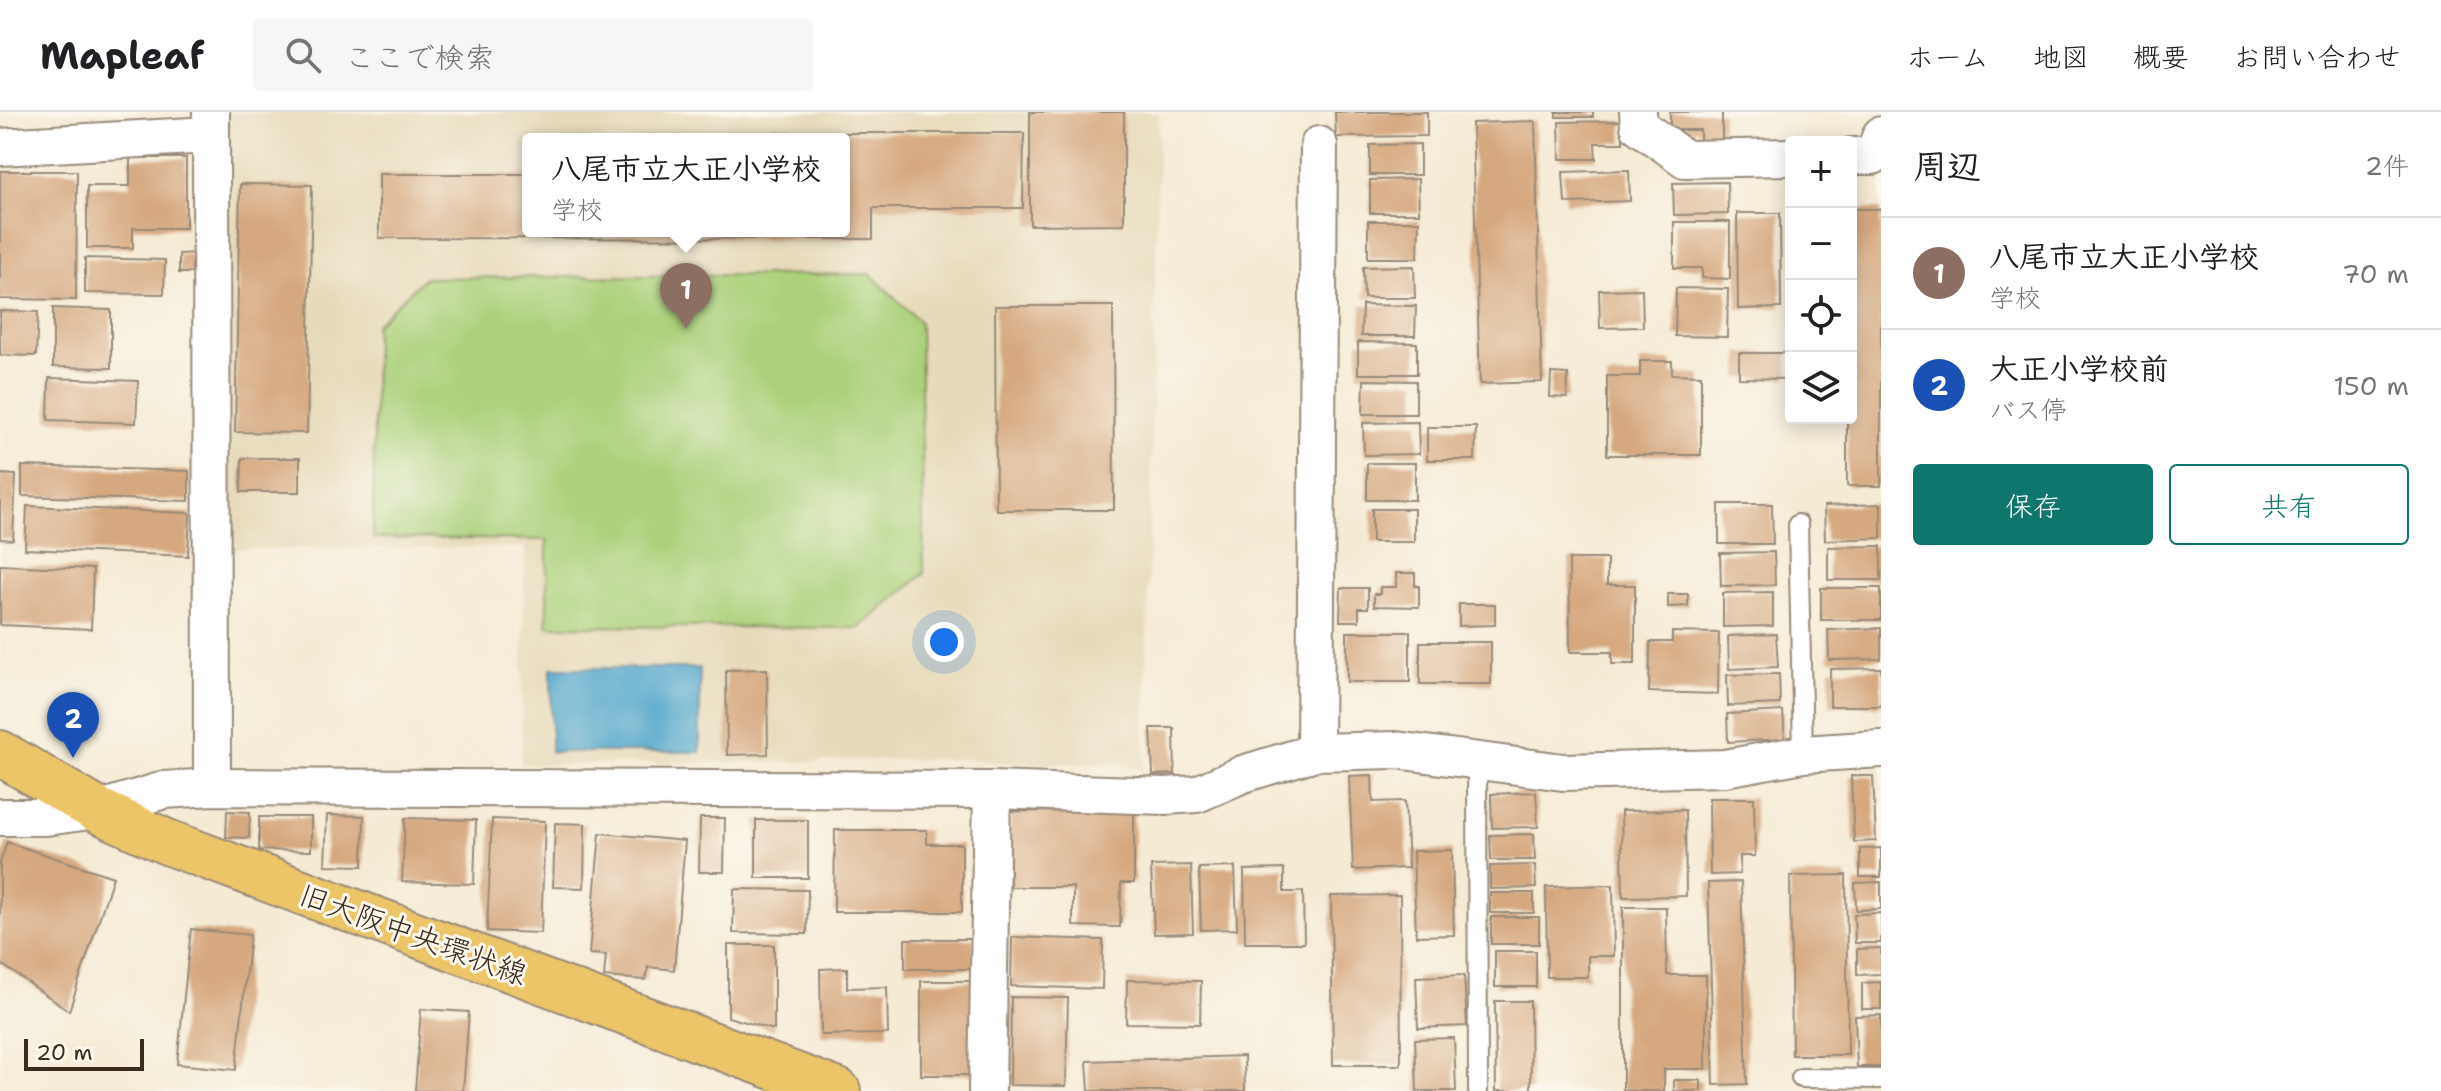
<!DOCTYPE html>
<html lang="ja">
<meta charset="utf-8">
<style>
body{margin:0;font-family:"Shantell Sans","Klee One",sans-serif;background:#f6f6f6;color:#202124}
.controls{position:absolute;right:24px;top:24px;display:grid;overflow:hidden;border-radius:8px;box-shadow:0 4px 20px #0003}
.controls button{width:72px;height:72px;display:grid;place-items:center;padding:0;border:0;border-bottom:2px solid #e0e0e0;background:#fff;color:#202124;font:40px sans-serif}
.scale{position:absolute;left:24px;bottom:20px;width:120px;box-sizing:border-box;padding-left:8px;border:4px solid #3b2a1e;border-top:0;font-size:22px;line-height:28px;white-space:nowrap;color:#3b2a1e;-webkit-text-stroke:6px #fbf7ec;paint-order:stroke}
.you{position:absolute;left:944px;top:530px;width:28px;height:28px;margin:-20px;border:6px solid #fff;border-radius:50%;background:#1a73e8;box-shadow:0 0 0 12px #1a73e833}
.badge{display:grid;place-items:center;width:52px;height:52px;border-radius:50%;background:#0f766e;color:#fff;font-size:26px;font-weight:700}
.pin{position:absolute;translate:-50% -66px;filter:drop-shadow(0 2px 4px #0008)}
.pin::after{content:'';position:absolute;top:42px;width:28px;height:24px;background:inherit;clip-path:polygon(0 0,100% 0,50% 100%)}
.popup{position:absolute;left:522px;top:21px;width:328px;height:104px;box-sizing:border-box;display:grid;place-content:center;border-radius:8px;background:#fff;filter:drop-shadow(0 2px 6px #0005);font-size:26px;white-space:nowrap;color:#757577}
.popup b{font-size:30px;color:#202124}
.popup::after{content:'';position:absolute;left:50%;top:100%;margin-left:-16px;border:16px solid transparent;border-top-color:#fff}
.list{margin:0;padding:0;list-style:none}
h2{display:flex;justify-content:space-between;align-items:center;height:104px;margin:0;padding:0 32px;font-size:34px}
h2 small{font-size:26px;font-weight:400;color:#757577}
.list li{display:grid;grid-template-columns:52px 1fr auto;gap:24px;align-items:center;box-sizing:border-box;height:112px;padding:0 32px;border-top:2px solid #e0e0e0}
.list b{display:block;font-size:30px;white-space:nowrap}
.list p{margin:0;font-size:26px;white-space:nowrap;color:#757577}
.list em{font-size:26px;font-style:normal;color:#757577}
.actions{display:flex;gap:16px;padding:24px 32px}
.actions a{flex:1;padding:18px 0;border:2px solid #0f766e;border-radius:8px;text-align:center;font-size:28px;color:#0f766e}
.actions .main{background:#0f766e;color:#fff}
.icon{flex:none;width:44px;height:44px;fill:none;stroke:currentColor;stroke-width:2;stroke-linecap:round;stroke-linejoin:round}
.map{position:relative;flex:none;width:1881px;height:979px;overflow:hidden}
header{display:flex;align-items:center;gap:48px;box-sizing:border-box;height:112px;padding:0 40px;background:#fff;border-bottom:2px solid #e0e0e0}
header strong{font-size:38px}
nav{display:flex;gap:44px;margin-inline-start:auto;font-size:28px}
.search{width:560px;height:72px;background:#f6f6f6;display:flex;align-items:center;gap:20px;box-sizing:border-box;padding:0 28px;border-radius:8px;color:#757577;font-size:30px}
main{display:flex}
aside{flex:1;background:#fff}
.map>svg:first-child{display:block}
.built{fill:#e7daba;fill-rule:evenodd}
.green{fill:#acd17b;stroke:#747e4c;stroke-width:2}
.water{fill:#4ea4cb;stroke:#446774;stroke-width:2}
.building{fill:#d6a87f}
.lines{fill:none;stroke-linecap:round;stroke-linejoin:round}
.lane-casing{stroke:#988a79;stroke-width:22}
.street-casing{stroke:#988a79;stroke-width:40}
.primary-casing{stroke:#988a79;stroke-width:48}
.lane{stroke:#fff;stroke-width:18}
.street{stroke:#fff;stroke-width:36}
.primary{stroke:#edc569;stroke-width:44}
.labels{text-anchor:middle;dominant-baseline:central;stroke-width:6;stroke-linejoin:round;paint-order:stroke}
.street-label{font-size:30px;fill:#3b2a1e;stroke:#fbf7ec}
</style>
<header>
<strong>Mapleaf</strong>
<div class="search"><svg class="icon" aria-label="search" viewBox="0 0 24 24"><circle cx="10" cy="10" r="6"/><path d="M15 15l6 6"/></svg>ここで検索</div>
<nav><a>ホーム</a><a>地図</a><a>概要</a><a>お問い合わせ</a></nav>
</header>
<main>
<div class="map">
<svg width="1881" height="979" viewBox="0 0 1881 979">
<rect width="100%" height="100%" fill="#fbf7ec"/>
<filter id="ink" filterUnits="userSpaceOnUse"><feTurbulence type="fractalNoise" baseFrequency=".0125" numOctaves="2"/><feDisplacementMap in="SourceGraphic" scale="16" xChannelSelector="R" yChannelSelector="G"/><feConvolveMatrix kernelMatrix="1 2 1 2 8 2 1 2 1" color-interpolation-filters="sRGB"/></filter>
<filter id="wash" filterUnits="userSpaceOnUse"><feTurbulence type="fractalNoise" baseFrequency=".006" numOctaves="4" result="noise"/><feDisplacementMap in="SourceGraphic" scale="32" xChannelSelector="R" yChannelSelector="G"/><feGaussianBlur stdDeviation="1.8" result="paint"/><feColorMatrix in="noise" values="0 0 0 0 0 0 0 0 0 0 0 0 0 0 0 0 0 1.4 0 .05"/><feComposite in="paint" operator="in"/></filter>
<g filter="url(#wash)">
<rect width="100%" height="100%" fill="#f5ead4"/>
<path class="built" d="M222 0H1159L1144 659 1118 651 1019 652 972 647 521 653 525 435 214 437ZM528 27H844V119H528Z"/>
<path class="green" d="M870 162 920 210 924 462 859 516 547 514V428L373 426 375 213 424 166Z"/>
<rect class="water" x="551" y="556" width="149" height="84"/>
<g id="blocks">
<g class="building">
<path d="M1030 0H1124V112L1030 113Z"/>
<path d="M1335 0H1427V24L1336 25Z"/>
<rect x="1556" y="0" width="37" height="5"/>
<path d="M1670 0H1722V33H1700V18H1670Z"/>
<path d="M1535 9 1542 270 1480 272 1472 11Z"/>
<path d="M1622 9 1623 31H1595L1596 47H1560L1559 10Z"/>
<path d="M745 21H1024L1023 96H873V127L379 126V62H528V119H844V27H745Z"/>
<path d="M1420 32V63H1370V33Z"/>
<path d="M130 46H186V116H133V136H87V74H130Z"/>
<path d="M1629 58 1630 89 1565 91 1563 60Z"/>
<path d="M0 59H77L76 188 0 187Z"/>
<path d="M1418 67 1419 101H1370V68Z"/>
<path d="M1727 70 1728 102 1674 103 1673 71Z"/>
<path d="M240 72 312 73 307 321 235 320Z"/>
<path d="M1851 97H1881V374H1847V306H1851Z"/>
<path d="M1737 101H1780L1781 196 1738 197Z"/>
<path d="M1368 109H1419L1418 146H1368Z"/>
<path d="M1674 110H1730V167L1702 166V156H1674Z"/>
<path d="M201 141 202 161H179V142Z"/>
<path d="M85 146 165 148 164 182 85 181Z"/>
<path d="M1414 154 1415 186H1364L1363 155Z"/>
<path d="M1676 176 1728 177 1727 225 1675 224Z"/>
<path d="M1642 177 1643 215 1600 216 1599 178Z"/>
<path d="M1362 193 1416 194 1415 224H1361Z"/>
<path d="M995 194H1113L1114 398H996Z"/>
<path d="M53 196 111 198V256L53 255Z"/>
<path d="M0 199 38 200 36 244 0 243Z"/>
<path d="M1358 230 1417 231V262H1358Z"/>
<path d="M1739 241H1788V267L1739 266Z"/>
<path d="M1640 249H1672V262L1701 263V343H1607V264H1640Z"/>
<path d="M1551 261 1568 262 1567 286 1550 285Z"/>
<path d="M49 266 138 269 136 311 48 308Z"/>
<path d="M1364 268 1416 269V302H1363Z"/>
<path d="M1418 310 1419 342 1364 343 1363 311Z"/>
<path d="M1427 315H1476L1475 348H1427Z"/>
<path d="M242 346H300V380H241Z"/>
<rect x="1367" y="351" width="48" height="37"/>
<path d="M22 354 189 359V389L22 384Z"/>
<path d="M0 362 16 363 13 428 0 427Z"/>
<path d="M1719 392H1772L1773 432H1719Z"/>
<path d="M1881 392V426L1825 428 1824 394Z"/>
<path d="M27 394 190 401 188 444 25 437Z"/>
<rect x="1372" y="397" width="42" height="33"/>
<path d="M1881 434V468H1828V435Z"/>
<path d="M1774 440 1775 473 1721 474 1720 441Z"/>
<path d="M1569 447H1607V473H1635V552H1612V540H1570Z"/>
<path d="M0 453 93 457 91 517 0 513Z"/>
<path d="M1396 461H1415V474H1419V495L1374 494V482H1380V475H1396Z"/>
<path d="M1341 476H1368V496H1359V509H1340Z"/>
<rect x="1821" y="476" width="60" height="32"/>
<path d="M1773 480V514L1723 515V481Z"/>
<path d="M1668 482H1688V494L1668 495Z"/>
<path d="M1459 492H1495V513L1459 514Z"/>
<path d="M1881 516V547L1829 548 1828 518Z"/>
<rect x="1347" y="520" width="63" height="50"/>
<path d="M1672 520 1719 521 1718 582 1649 580 1650 530H1672Z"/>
<path d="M1776 522 1778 555 1729 557 1728 524Z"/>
<rect x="1420" y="530" width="71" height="42"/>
<path d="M1881 556V594H1830V557Z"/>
<path d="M767 557 768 642 727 643 726 558Z"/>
<path d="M1779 562 1780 592 1728 594 1727 563Z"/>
<path d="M1783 599 1785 627 1728 630 1727 602Z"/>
<path d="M1151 616H1174L1175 662 1153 663Z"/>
<path d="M1372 663 1373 690 1405 689 1408 756 1353 758 1349 664Z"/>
<path d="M1851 664H1873L1876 729 1854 730Z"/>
<path d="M1536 680 1538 715 1492 716 1491 682Z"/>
<path d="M1709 686H1754L1755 744H1740V762L1710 763Z"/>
<path d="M1685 698 1686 784 1623 785 1621 699Z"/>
<path d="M227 699 250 700 249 726 226 725Z"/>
<path d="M1010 699 1134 700V771H1121L1120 815 1073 814V775H1010Z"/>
<path d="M327 703 364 704 363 754 325 753Z"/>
<path d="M259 705H311V739L259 738Z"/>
<path d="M405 706 476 708 474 772 402 770Z"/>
<path d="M700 706H725L724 760H699Z"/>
<path d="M492 707 545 709 541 821 487 819Z"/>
<rect x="756" y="708" width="52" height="58"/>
<path d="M555 711 585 712 584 776 553 775Z"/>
<path d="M835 718H927V732H962V800H834Z"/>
<path d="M600 721 685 729 674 858 648 855 646 868 604 865 606 843 589 842Z"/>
<path d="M1534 722 1535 748H1491L1490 723Z"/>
<path d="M7 730 113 765 69 899 0 851V751Z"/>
<path d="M1881 736V765H1860V737Z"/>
<path d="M1452 738 1454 823 1416 824 1413 739Z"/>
<path d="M1191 753 1193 821 1154 822 1151 754Z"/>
<path d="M1535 753 1536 776 1490 777V754Z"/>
<path d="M1235 755 1237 817 1201 818 1199 756Z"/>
<path d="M1284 757V780H1303L1304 831H1245L1244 758Z"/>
<path d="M1846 763 1848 943H1792L1790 764Z"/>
<path d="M1741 770 1747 972 1714 973 1708 771Z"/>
<path d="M1881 770V797L1856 798 1855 771Z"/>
<path d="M1613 773 1614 844H1588V865H1547L1546 775Z"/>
<path d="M734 777 808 778 807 822 733 821Z"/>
<rect x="1490" y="781" width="44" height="20"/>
<path d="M1400 783 1401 953H1333L1331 784Z"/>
<path d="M1623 795H1666L1667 863H1706V957H1664V979H1623Z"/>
<path d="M1881 801V831H1855L1854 802Z"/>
<rect x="1491" y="805" width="48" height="27"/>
<path d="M191 817 250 823 236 958 177 952Z"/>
<path d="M1012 825 1103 828 1102 877 1011 874Z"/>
<rect x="905" y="827" width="69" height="30"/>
<path d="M728 833H774V918L728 905Z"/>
<path d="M1881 836V862L1857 863V837Z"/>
<rect x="1495" y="839" width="41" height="36"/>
<path d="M847 856V876L887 875 888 922 821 923 820 857Z"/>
<path d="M1464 863 1467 914 1418 916 1416 865Z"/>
<path d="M1127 868 1201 869 1200 912 1126 911Z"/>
<rect x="921" y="869" width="52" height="94"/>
<path d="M1881 870V897H1862V871Z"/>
<path d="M1011 885 1068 886 1066 974 1010 973Z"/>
<path d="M1495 889H1530L1531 979H1496Z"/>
<path d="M421 897 469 900 463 979H415Z"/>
<path d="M1881 903V955H1857L1855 904Z"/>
<path d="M1454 926 1456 979H1417L1415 927Z"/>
<path d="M1244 944 1245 979H1089L1087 949Z"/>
<rect x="1674" y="968" width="27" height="11"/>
</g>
</g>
</g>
<g filter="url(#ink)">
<use href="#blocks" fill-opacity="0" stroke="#988a79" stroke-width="2"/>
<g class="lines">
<defs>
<g id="lane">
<path d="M1798 412 1803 642"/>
<path d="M1477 647 1478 979"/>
<path d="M1801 966 1881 967"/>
</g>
<g id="street">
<path d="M211 0 212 675"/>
<path d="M1638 0 1639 14 1685 47 1791 45"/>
<path d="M0 35 210 23"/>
<path d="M1851 44H1873L1881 23"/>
<path d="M1315 640 1319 33"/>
<path d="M0 705H46L97 698 164 678 212 675 992 678 1165 684 1197 682 1243 662 1315 640 1396 638 1563 660 1725 656 1803 642 1881 637"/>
<path d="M987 979 992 678"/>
</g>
<path id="primary" d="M0 641 97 698 167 730 838 979"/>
</defs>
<use href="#lane" class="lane-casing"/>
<use href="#street" class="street-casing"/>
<use href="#primary" class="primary-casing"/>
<use href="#lane" class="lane"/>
<use href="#street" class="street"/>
<use href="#primary" class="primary"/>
</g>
</g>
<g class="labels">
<g class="street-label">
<text transform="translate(413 822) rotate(20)">旧大阪中央環状線</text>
</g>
</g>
</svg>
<div class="controls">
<button>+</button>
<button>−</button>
<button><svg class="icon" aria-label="locate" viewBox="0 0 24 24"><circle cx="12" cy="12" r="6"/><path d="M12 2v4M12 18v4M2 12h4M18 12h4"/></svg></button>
<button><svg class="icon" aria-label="layers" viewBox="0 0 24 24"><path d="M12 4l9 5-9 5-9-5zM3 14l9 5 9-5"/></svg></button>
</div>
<div class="scale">20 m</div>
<div class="you"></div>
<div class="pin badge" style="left:686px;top:217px;background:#8d6e63">1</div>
<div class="popup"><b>八尾市立大正小学校</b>学校</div>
<div class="pin badge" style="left:73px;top:646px;background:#1a4fb4">2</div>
</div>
<aside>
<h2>周辺<small>2件</small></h2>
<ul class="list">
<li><span class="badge" style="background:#8d6e63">1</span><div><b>八尾市立大正小学校</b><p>学校</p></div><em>70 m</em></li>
<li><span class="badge" style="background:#1a4fb4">2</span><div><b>大正小学校前</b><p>バス停</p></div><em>150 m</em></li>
</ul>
<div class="actions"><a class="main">保存</a><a>共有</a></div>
</aside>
</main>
